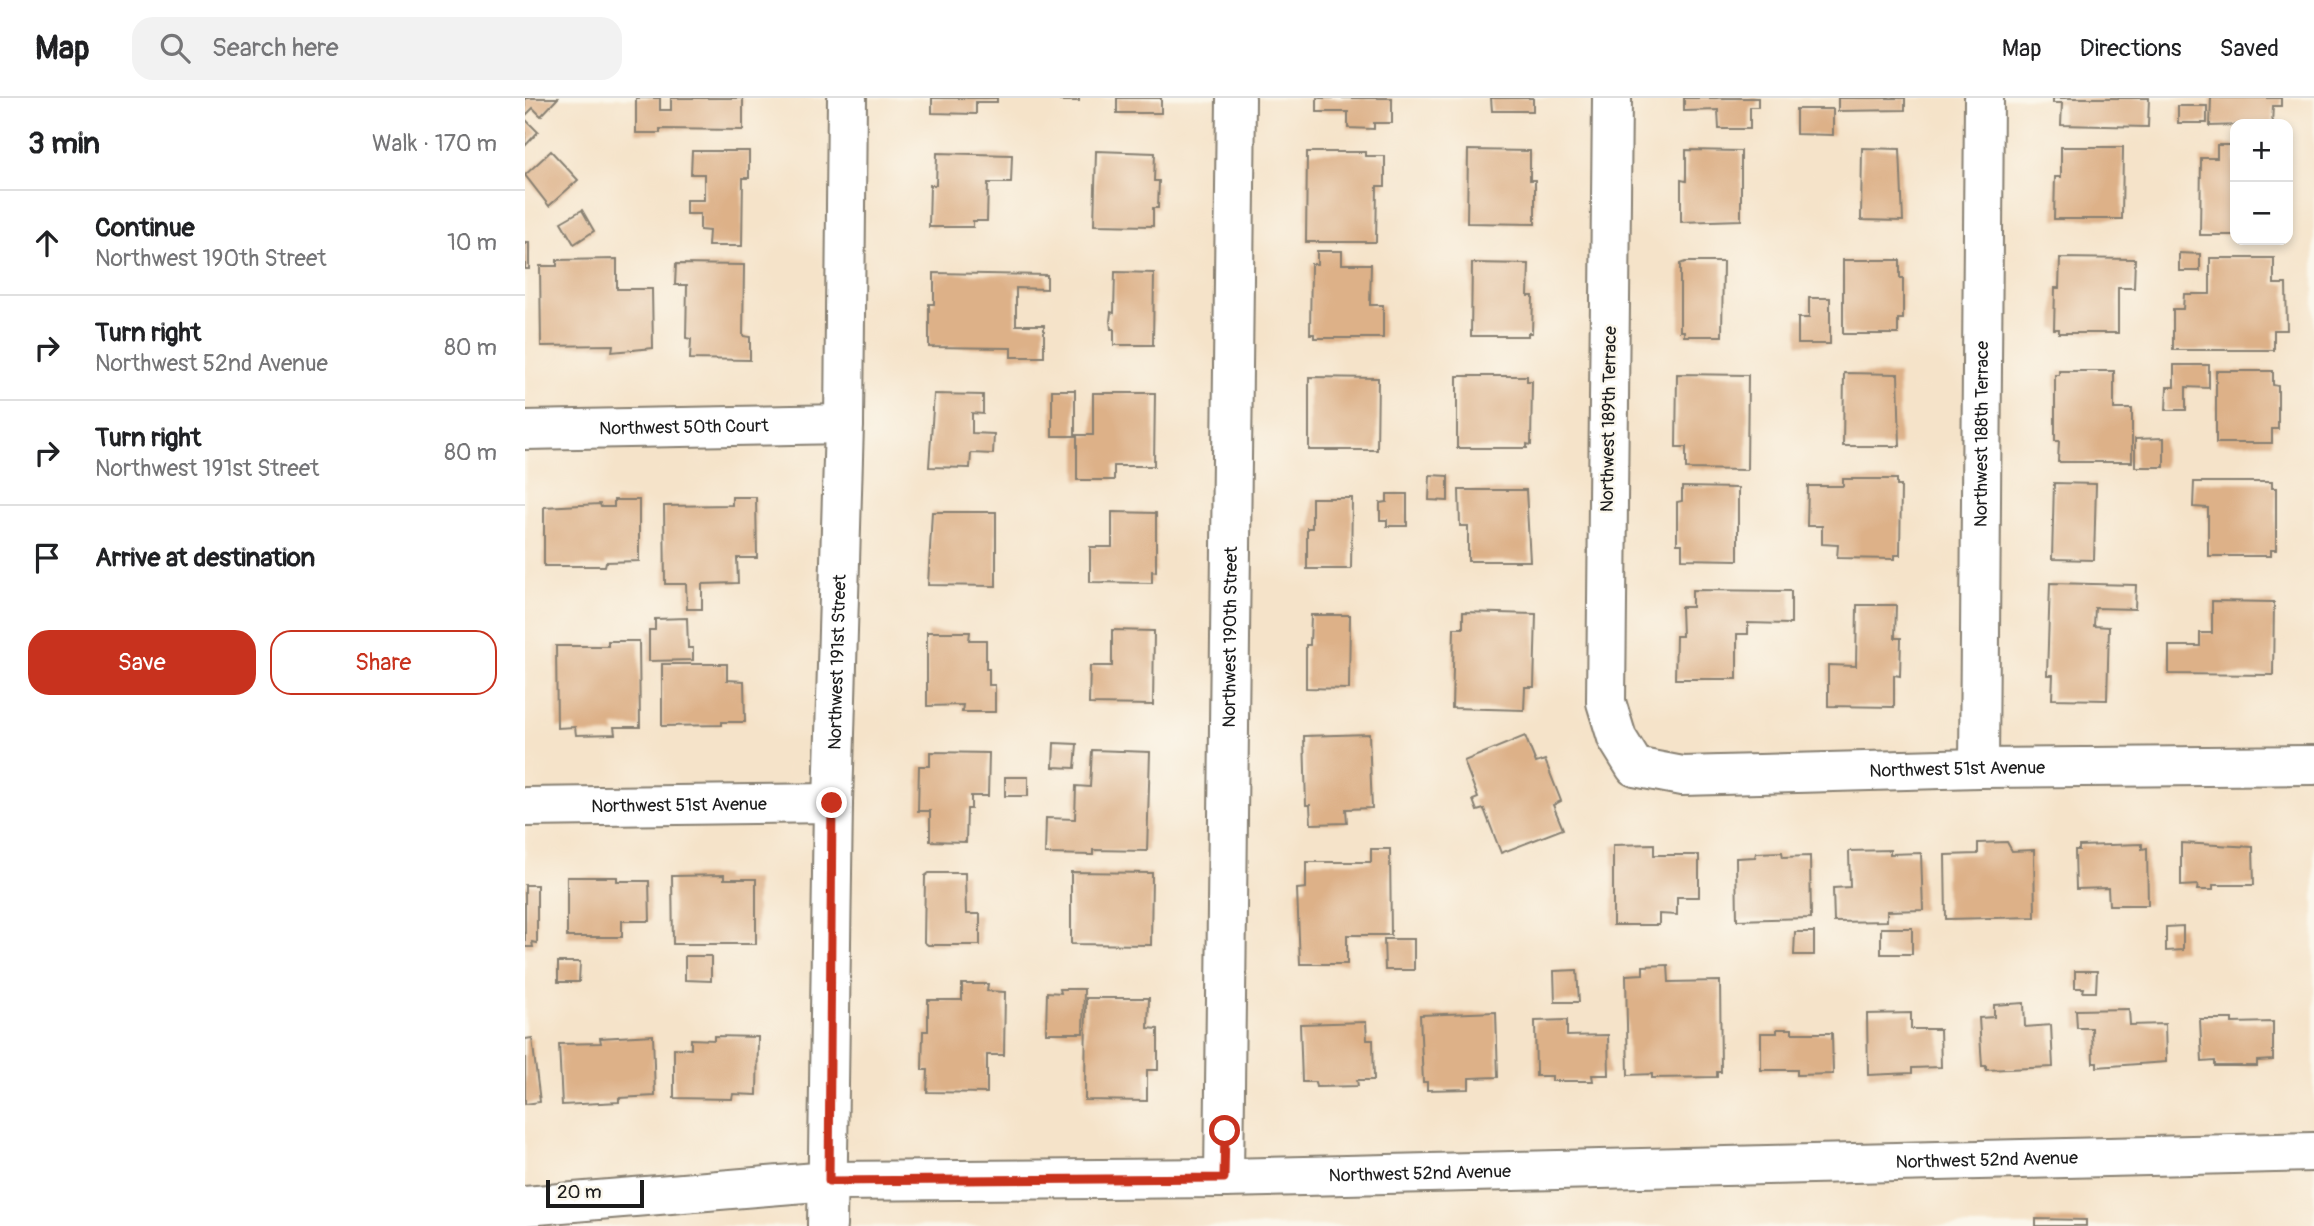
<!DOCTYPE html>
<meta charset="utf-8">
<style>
body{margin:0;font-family:Pangolin,sans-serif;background:#f2f2f2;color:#202124}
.controls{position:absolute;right:21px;top:21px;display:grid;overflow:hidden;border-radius:14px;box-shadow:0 4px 10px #0003}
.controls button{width:63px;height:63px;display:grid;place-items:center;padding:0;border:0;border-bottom:2px solid #e0e0e0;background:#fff;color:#202124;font:35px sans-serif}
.scale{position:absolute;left:21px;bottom:18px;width:98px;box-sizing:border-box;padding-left:7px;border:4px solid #1c1c1c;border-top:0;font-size:19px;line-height:24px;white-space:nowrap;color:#1c1c1c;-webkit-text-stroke:5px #fbf7ec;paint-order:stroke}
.stop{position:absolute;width:21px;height:21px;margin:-16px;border:5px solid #c8321e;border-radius:50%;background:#fff}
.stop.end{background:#c8321e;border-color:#fff;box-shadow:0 2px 7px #0008}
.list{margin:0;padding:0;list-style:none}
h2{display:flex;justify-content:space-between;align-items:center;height:91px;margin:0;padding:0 28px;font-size:30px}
h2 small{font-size:23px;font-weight:400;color:#757577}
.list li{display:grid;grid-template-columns:46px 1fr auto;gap:21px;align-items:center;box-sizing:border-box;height:105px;padding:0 28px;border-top:2px solid #e0e0e0}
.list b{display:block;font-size:26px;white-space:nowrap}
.list p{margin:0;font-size:23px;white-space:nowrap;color:#757577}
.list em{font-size:23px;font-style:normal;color:#757577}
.actions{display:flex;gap:14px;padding:21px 28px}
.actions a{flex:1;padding:16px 0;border:2px solid #c8321e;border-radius:21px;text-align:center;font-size:24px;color:#c8321e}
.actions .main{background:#c8321e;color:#fff}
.icon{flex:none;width:38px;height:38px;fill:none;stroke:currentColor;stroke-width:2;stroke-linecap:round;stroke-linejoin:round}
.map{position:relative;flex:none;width:1789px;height:1128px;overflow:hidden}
header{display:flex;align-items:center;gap:42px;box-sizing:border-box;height:98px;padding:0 35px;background:#fff;border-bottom:2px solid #e0e0e0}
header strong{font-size:33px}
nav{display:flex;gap:38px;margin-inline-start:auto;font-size:24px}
.search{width:490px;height:63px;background:#f2f2f2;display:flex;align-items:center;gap:18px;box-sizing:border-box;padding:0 24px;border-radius:21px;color:#757577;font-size:26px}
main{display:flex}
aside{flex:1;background:#fff}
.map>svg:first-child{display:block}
.building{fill:#ddb188}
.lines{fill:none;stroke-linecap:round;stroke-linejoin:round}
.minor-casing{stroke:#888072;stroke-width:42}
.minor{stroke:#fff;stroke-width:38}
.route{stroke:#c8321e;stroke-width:9}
.labels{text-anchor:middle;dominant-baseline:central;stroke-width:5;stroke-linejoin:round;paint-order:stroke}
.street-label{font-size:18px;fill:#1c1c1c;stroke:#fbf7ec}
</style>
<header>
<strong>Map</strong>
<div class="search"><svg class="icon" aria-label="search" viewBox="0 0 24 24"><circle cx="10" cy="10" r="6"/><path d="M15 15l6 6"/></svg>Search here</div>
<nav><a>Map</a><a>Directions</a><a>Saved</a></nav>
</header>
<main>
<aside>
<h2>3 min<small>Walk · 170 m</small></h2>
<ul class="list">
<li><svg class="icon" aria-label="ahead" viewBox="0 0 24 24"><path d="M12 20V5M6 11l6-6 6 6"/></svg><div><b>Continue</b><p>Northwest 190th Street</p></div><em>10 m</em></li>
<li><svg class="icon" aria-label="right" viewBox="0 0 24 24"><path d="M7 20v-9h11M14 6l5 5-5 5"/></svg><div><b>Turn right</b><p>Northwest 52nd Avenue</p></div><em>80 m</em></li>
<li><svg class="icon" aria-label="right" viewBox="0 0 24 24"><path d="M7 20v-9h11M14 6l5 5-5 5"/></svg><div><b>Turn right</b><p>Northwest 191st Street</p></div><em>80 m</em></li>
<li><svg class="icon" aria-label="arrive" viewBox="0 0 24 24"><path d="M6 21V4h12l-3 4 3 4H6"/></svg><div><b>Arrive at destination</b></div></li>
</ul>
<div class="actions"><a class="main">Save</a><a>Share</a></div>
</aside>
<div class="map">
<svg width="1789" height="1128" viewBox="0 0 1789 1128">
<rect width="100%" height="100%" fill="#fbf7ec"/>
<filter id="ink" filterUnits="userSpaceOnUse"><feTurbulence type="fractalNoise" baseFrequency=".0143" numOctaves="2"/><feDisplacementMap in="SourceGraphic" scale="14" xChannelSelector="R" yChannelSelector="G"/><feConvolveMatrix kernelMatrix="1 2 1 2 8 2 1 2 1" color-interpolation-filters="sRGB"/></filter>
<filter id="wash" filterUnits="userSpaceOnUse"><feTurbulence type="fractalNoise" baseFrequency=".00686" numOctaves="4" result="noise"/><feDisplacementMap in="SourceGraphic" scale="28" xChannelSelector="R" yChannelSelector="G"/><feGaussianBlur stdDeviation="1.57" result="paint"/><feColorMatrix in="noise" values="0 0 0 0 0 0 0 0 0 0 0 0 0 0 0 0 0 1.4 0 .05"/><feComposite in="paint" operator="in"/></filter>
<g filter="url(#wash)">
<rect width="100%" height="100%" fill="#f5e3c9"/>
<g id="blocks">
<g class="building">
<path d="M0 0H33L16 18 8 10 0 18Z"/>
<path d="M111 0H135V12H146V0H218V32L135 31V35H111Z"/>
<path d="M407 0H472V4H451V16L407 15Z"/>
<rect x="535" y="0" width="19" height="3"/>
<rect x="592" y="0" width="44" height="15"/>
<path d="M792 0H867V25H849V31L823 30V14H792Z"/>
<path d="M966 0H1008V13H967Z"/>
<path d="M1159 0H1233V9H1225V31H1194L1193 12 1159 13Z"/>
<path d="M1313 0H1380V12L1313 13Z"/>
<path d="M1528 0H1624L1623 29 1536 27 1537 5H1528Z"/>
<path d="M1686 0H1756V8H1748L1747 26 1685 28Z"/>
<rect x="1653" y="8" width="29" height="17"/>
<path d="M1271 11H1308V37L1271 36Z"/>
<path d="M0 21 13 34 0 48Z"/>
<path d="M1692 47H1710V137H1675L1676 60H1692Z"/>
<path d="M1536 49H1598L1597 121H1529L1530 79H1536Z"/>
<path d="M1337 50 1375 51 1378 123 1336 122Z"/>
<path d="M943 52 1005 53V82H1010V126L942 125Z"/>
<path d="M1161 52 1216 53V122L1156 124V82L1161 83Z"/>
<path d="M26 53 53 82 24 108 0 77Z"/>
<path d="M167 53H224V80H218L217 148H183L184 133 175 132V116H161V102H179V76H166Z"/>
<path d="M571 53 630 55 629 83H634L633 110H628V128L569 127Z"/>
<path d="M782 54H840V58H860V88H852L851 144H781Z"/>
<path d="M412 55 487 57 486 85H463L462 123H448V129H404L405 87H411Z"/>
<path d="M57 112 69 133 49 146 36 124Z"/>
<rect x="0" y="145" width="4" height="26"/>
<path d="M792 153H817V166H846L845 207H858V240H789V236H785L786 166H792Z"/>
<path d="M1654 155 1675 156V173H1654Z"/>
<path d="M1535 160 1610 161 1609 190H1593V235H1534V231H1529L1530 190H1534Z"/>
<path d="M1685 160H1749V186H1761L1762 232H1749V252H1648V211H1658L1659 196H1685Z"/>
<path d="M92 161V191H127L128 250 87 254 88 247 16 248 15 168H32V162Z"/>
<path d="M1318 162H1375V180H1378V221H1373V236H1318Z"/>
<path d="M1160 164H1198L1197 238H1159V233H1155V166Z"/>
<path d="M947 165 1004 166 1003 198H1008L1007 235H1003V238H946Z"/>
<path d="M151 166 219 167 218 238 225 239V262L165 261 166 241 161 240 162 187H150Z"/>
<path d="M590 174 629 175 628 247H589V231H586L585 223 586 214 589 215Z"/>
<path d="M409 175 522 177V191L491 190V227H519V259H486V250L404 249V206H409Z"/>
<path d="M1284 200H1305V246H1273V220H1284Z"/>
<path d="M1649 267H1684V290L1661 289V312H1641L1642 289H1649Z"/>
<path d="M1534 273H1589V311H1607V364H1533L1534 343H1530V277H1534Z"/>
<path d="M1691 273H1748V287L1753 288V331H1747V345H1691Z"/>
<path d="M1319 275 1373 276 1375 348H1318Z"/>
<path d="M1152 276 1223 277 1222 372 1161 371V349H1151Z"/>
<path d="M932 278H1002V283H1007L1006 347 1002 346V350H932Z"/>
<path d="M784 279 853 280 852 352H784Z"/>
<rect x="527" y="292" width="23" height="46"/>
<path d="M568 295H630L629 368H589V382H552V337H568Z"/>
<path d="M409 296 458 297V316L447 315V335L469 336 468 356 446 355 445 370 404 369Z"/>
<path d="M1639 340V369H1610V341Z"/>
<path d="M905 377 923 378V403L904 402Z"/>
<path d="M1318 381H1372V388H1376L1375 457H1370V461L1312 460 1313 447 1297 446V428H1282L1283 388H1318Z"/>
<path d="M1669 384H1747V390H1751V452H1746V458H1683V410L1668 409Z"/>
<path d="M1529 385 1571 386 1569 462 1527 461Z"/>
<path d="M1157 389 1213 390V462L1157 461V446H1152V404L1157 403Z"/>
<path d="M934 392H1001L1005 463H943V428H935Z"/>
<path d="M862 396H882V428H862V422H855V405L862 404Z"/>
<path d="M207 399H231L232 460H212L213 485 177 486V511H162L161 486H140L139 408 207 407Z"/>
<path d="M787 400H827L826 471H782V430H787Z"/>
<path d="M89 402H114V463L81 464 80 468H19V409L75 406 76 409H89Z"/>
<path d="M407 414H471V488L403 487Z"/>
<path d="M587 414 631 415V474L627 473V485L565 484V449H587Z"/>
<path d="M1525 485 1611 487 1610 511 1570 510 1569 528 1584 529 1582 602 1527 601 1528 577H1522Z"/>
<path d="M1167 492 1266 493V526L1223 525V536H1212V581H1150L1151 538H1157L1156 509H1167Z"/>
<path d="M1687 503 1749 504 1748 577 1644 576V548H1675V535H1687Z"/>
<path d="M1332 507H1371L1370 540H1376L1375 578 1369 577V609L1303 608V567L1331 568Z"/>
<path d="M938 514 1011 516 1009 589H1000L999 612 927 610 929 530H938Z"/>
<path d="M786 517H825L824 591 781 590V547H785Z"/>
<path d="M162 520 163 550H168V562L124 563V532H130V521Z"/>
<path d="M587 532 629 533 628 607 564 606 565 568H587Z"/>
<path d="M402 534H445L444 542H461V571H464V587H470V614H437L438 607 402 608Z"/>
<path d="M83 543H114L115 629H89L90 636 51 637 50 629 32 630 31 548H83Z"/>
<path d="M137 566H202V582L219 583 220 624H197V627L137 628Z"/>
<path d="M844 636 847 710 821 711 822 725 786 726 785 707H781L779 638Z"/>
<path d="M1000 638 1011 665 1020 662 1036 703 1028 707 1038 731 976 755 959 711 952 713 948 702 953 700 939 663Z"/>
<path d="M529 645 552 646 550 670 528 669Z"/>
<path d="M567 652 625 654 622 753 568 752V757L520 756 521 720 550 721 551 688 565 689Z"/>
<path d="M405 654 464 655 463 698H446V711H442L441 744 405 743V713H393L394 668H405Z"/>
<rect x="480" y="679" width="23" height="19"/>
<path d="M1482 744 1487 753 1509 752 1510 819 1421 821 1420 757 1453 756V745Z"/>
<path d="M1656 745 1728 749 1729 787H1688V792H1672L1673 787 1656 788Z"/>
<path d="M1129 746V757H1174V799H1152V817L1134 816V827H1088V747Z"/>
<path d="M1617 746V751L1622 750 1623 807H1584L1583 790 1551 791 1550 752H1554V748Z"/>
<path d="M846 751H865L866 837H822V866H775L772 791 781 790V764H846Z"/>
<path d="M1365 752V756L1396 755 1398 812 1362 813V823L1309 824 1308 790 1325 789 1324 753Z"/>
<path d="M1257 754 1258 759 1285 758 1286 820 1212 822 1211 760 1230 759 1231 755Z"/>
<path d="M546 774 627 775 626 847 546 846Z"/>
<path d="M404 775H440L441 816H455V847H403L399 844 400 778Z"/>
<path d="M199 777V781H231V846H148L147 778Z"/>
<path d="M42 779H92V783H124L125 823H97V839H42Z"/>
<path d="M0 787H12V845L7 844 8 849H0Z"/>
<path d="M1658 828V852L1641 853V829Z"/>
<rect x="1356" y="830" width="31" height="26"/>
<path d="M1270 834H1289V857H1269Z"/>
<path d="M859 841H889V872H860Z"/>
<path d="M160 858H186V883L160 882Z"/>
<path d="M33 864H55L54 884H33Z"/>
<path d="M1143 867 1144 884 1195 883 1196 974H1192V979L1127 980V976L1103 977 1101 877 1118 876V868Z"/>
<path d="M1052 872 1054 904H1030L1029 873Z"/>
<path d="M1550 873H1572L1571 894H1558L1559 890H1550Z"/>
<path d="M437 886H463L462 893 480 894 479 957H462V995L402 994 403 972H397L398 933H403V902H437Z"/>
<path d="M535 891H559L558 935H521L522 894 536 895Z"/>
<path d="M561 900H624L623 930 633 931V972H622V1003L560 1002Z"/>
<path d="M1499 905 1500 929 1526 927 1528 969 1461 972V968H1457L1454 920 1469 919V907Z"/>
<path d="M1604 911 1605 927 1640 926 1641 964 1572 969V965H1568L1567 930H1552L1551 912Z"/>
<path d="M971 914 973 979 944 980V991L902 992V984H898L895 917Z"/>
<path d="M1386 915V931H1415L1416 969 1387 970V975L1343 977 1342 916Z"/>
<path d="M1675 921H1707V925L1748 924V962L1732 963V968H1690V963L1677 964Z"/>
<path d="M1042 922V938L1083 937 1084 977H1067L1068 983H1027V978H1011L1010 923Z"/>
<path d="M841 924 842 942H848L849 982H832L833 988 791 989 790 984H777L775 926Z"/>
<path d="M1252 931H1267V935H1307L1308 976 1272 977V972H1236V935H1252Z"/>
<path d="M128 937 130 998 94 1000V1004L37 1007 34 946 76 945 75 940Z"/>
<path d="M189 938 233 939 232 997 208 996 207 1001 149 1000V950L166 951V941L189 942Z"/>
<path d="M7 940 15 1004 0 1006V941Z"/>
<path d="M1511 1121 1561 1122V1128H1511Z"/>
</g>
</g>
</g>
<g filter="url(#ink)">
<use href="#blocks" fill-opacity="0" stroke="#888072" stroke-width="2"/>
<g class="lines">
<defs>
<g id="minor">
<path id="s1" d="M1087 0 1081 604 1092 640 1110 669 1157 678 1454 670 1789 667"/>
<path id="s2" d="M0 332 319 326"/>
<path id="s3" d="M1454 670 1459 0"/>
<path id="s4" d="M0 709 308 705"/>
<path id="s5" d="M699 1080 711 0"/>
<path id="s6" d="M0 1108 304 1083 699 1080 1789 1054"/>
<path id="s7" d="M302 1128 308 705 319 326 322 0"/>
</g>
</defs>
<use href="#minor" class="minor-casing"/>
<use href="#minor" class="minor"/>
</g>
</g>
<g class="lines" filter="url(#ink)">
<path class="route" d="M307 705 304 1083 699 1080 700 1033"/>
</g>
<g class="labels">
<g class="street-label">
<text transform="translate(1084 321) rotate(-89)">Northwest 189th Terrace</text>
<text stroke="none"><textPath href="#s2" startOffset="159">Northwest 50th Court</textPath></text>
<text stroke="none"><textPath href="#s3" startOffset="334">Northwest 188th Terrace</textPath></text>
<text stroke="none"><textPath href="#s5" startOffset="541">Northwest 190th Street</textPath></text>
<text stroke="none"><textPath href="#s7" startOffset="564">Northwest 191st Street</textPath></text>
<text stroke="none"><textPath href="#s1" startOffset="999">Northwest 51st Avenue</textPath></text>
<text stroke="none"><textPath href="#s4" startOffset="154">Northwest 51st Avenue</textPath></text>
<text stroke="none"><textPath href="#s6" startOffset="1463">Northwest 52nd Avenue</textPath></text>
<text stroke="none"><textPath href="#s6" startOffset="896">Northwest 52nd Avenue</textPath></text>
</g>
</g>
</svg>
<div class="controls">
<button>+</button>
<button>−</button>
</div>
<div class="scale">20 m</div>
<div class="stop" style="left:700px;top:1033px"></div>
<div class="stop end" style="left:307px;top:705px"></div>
</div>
</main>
